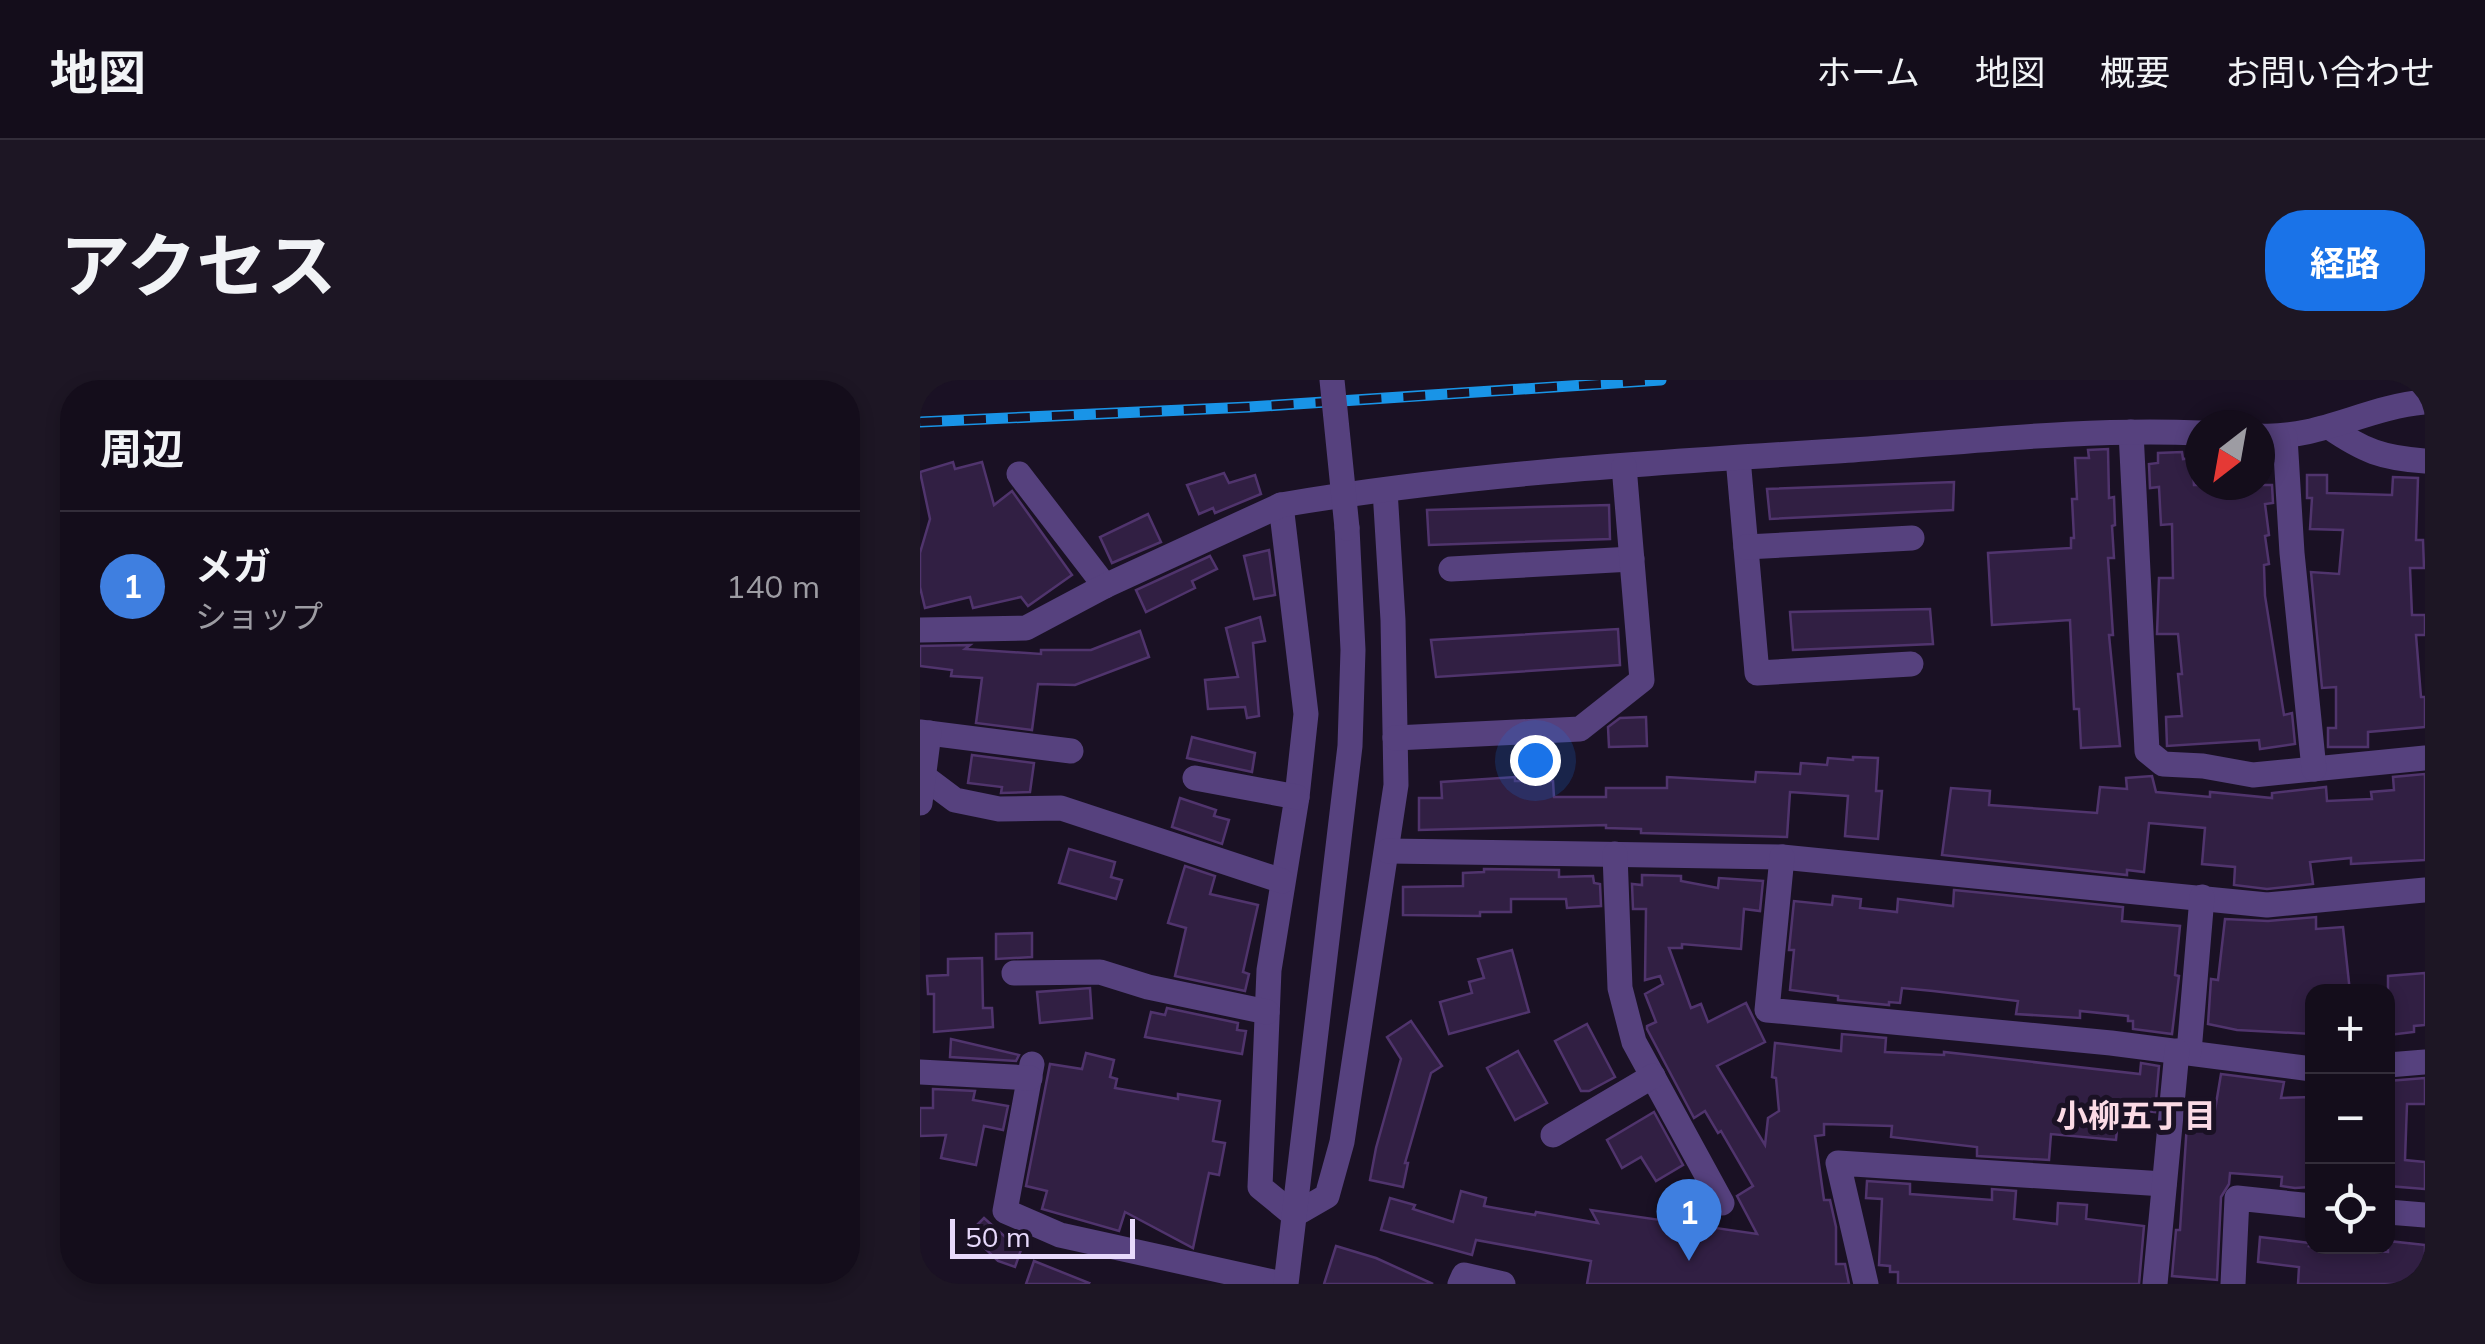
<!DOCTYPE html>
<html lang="ja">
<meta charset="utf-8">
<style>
body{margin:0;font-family:Mulish,"Noto Sans JP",sans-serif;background:#1d1624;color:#f1f3f6}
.controls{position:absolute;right:30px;bottom:30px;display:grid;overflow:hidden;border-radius:20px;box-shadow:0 5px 15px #0003}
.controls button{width:90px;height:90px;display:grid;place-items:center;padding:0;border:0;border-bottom:2px solid #332d3a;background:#140d1b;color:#f1f3f6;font:50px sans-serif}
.compass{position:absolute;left:1265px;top:30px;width:90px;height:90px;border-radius:50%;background:#140d1b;box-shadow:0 5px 15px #0003;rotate:211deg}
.scale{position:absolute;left:30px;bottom:25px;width:185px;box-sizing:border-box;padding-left:10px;border:5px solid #e7d9fb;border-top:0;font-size:28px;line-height:35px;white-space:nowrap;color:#e7d9fb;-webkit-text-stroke:8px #1a1124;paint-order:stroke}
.you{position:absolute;left:615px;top:380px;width:35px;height:35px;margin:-25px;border:8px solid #fff;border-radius:50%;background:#1a73e8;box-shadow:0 0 0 15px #1a73e833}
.badge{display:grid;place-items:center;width:65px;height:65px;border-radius:50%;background:#1a73e8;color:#fff;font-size:32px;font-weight:700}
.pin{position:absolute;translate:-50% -82px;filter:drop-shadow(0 2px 5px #0008)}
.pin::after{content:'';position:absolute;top:52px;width:35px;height:30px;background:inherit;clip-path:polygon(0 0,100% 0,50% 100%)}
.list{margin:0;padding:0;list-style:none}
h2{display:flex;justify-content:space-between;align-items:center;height:130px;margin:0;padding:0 40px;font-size:42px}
h2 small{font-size:32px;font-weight:400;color:#9d9ca3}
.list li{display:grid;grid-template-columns:65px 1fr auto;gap:30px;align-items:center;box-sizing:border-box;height:150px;padding:0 40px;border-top:2px solid #332d3a}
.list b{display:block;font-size:38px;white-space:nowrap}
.list p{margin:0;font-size:32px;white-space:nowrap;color:#9d9ca3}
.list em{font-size:32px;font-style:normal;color:#9d9ca3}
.icon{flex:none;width:55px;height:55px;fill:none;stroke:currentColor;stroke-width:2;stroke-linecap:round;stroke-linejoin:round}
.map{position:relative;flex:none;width:1505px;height:904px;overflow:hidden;border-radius:40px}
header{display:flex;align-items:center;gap:60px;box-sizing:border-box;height:140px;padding:0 50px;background:#140d1b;border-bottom:2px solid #332d3a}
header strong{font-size:48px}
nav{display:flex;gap:55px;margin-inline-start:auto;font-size:35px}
.intro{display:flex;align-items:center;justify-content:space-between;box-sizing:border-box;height:240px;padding:0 60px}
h1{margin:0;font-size:70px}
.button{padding:25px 45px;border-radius:40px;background:#1a73e8;color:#fff;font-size:35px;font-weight:700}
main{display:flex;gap:60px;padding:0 60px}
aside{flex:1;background:#140d1b;border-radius:40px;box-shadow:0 5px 15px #0003}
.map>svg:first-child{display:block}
.building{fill:#311f43;stroke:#50346d;stroke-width:2.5}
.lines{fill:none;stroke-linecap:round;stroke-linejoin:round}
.minor{stroke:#56417e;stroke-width:25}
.rail-casing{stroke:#1994e7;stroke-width:11}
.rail{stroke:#1a1124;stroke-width:8;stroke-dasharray:22;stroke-linecap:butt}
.minor-bridge{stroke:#56417e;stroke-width:25}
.labels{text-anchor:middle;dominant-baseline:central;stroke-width:10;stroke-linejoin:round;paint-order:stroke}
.neighbourhood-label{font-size:32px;font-weight:bold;fill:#fbdae5;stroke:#1a1124}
</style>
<header>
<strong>地図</strong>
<nav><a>ホーム</a><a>地図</a><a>概要</a><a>お問い合わせ</a></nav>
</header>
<div class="intro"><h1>アクセス</h1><a class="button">経路</a></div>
<main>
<aside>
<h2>周辺<small></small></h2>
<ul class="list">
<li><span class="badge" style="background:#3f7fe0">1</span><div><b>メガ</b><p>ショップ</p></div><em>140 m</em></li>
</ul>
</aside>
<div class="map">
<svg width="1505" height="904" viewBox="0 0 1505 904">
<rect width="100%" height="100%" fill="#1a1124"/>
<g class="building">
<path d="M1188 69 1189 118 1194 117 1195 145 1192 146 1194 178H1188L1193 255H1189L1200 366 1161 368 1159 329H1154L1150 240 1072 245 1068 173 1151 168V158H1154L1152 119H1157L1155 78H1169L1168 70Z"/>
<path d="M1262 72 1263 79 1272 78 1274 105H1352L1353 123 1345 124 1349 155 1345 156 1349 184 1344 185 1345 216 1364 335 1372 333 1375 364 1340 369 1339 360 1247 366 1246 337 1262 336 1258 294H1262L1258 254H1237L1239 198H1253L1252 144 1241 145 1239 107 1230 108 1229 84 1238 83V73Z"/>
<path d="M33 82 35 89 62 82 74 125 92 111 152 195 108 226 101 217 53 228 50 217 5 228 0 207V173L10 139 0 92Z"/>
<path d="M304 93 309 103 335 95 341 114 295 133 293 128 279 134 267 105Z"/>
<path d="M1387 95H1407V113L1472 115 1473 97 1498 98 1496 160H1503L1504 188H1490L1492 235H1505V255H1496L1501 317H1505V347L1448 352V367H1408V348H1416V307L1402 308 1391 192 1419 194 1423 150 1390 149 1392 118H1387Z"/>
<path d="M1034 102 1033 130 850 139 847 109Z"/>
<path d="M689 125 690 159 509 165 507 130Z"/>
<path d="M228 134 241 162 192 183 180 157Z"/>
<path d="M349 170 355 215 334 219 324 176Z"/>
<path d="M290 176 297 189 272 201 275 208 226 232 216 210Z"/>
<path d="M1010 229 1013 264 873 270 870 232Z"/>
<path d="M340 237 345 261 333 263 339 336 327 338 325 327 288 329 285 300 318 297 306 248Z"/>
<path d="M698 249 700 285 516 297 511 260Z"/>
<path d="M220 251 229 277 155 305 118 304 112 350 56 343 62 298 31 296 32 290 0 286V266L50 265 45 269 121 274V270H171Z"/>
<path d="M726 337 727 366 689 367 688 347 700 338Z"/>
<path d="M272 357 335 373 332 392 267 378Z"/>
<path d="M52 375 114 383 110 412 81 413 82 407 48 403Z"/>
<path d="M933 377 958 378 956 411H962L958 459 925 456 928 416 870 412 867 457 721 453V449L686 448V445L499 450V418H522L521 402 595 397V401H633L634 417H686V408H747V397L835 402 836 392 880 394 881 383 907 385 908 378 933 380Z"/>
<path d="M1505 394V480L1431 484V478L1390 482 1393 504 1347 509 1314 505 1315 487 1282 484 1285 448 1229 443 1224 492 1207 490V495L1022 475 1031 408 1070 411 1069 425 1177 433 1180 407 1207 409 1206 398 1232 396 1236 412 1290 417V412L1352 418V413L1406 407 1407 421 1452 419 1451 412 1474 410 1473 397Z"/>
<path d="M260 418 296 430 294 436 309 440 302 464 252 447Z"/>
<path d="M149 469 195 482 191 497 202 500 196 519 139 503Z"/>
<path d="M265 486 295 496 290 514 338 525 323 592 329 594 325 611 255 596 266 548 248 543Z"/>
<path d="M564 489 639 490V497L673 496 674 503 680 504 681 526 647 528 646 519H591V532H560V536L483 535V507L543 506V493L564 492Z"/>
<path d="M722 495 761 496V501L798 508 799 498 843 501 840 531 824 529 821 569 762 564V568H749L771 628 781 624 788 642 826 623 845 662 797 686 845 765 848 738 859 731 856 698 852 697 855 663 921 671 922 654 966 658 965 672 1024 675V672L1220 694 1221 683 1239 686 1235 732 1199 728 1196 760 1131 754 1129 780 1057 776V767L971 757 972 746 904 744V755L895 756 904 820H910L916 847V884H925L929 904H667L671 881 556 860 552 875 461 850 470 818 495 825 493 829 533 842 541 811 566 818 564 826 615 835 616 832 678 843 671 830 837 854 817 816 833 806 801 751 798 753 785 731 774 738 727 649V646L736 642 725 614 743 604 740 596 725 600 726 529H713L712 504 722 505Z"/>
<path d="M1034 510 1203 527 1202 541 1260 546 1255 595 1259 596 1252 654 1213 649V641H1208V636L1160 631V638L1096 634 1098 621 1013 611 982 608 980 623 969 622V625L918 620V616L870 610 874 570H869L874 521 912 525 913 516 941 519 940 528 977 532 978 519 1033 526Z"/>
<path d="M1396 537V549L1423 547 1430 612H1392V654L1317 650 1288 644 1291 599 1298 600 1305 539 1348 541Z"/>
<path d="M112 553V577L76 579V554Z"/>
<path d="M592 570 609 632 529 654 520 622 552 613 549 602 564 598 558 579Z"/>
<path d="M62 578 63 628H72L73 647 14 652V614H8L7 596 28 595V579Z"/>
<path d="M1505 593V645L1494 646V652L1468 655V596Z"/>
<path d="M170 608 172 638 120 643 117 612Z"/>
<path d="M247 628 318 643 317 650 326 651 322 674 225 657 231 632 245 635Z"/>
<path d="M491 641 522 686 511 693 485 783H488L483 807 450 800 456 768 481 679 467 657Z"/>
<path d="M667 644 695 697 669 711H661L635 661Z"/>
<path d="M31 659 99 675 96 681 30 677Z"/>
<path d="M598 671 627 723 595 740 567 688Z"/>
<path d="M166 673 194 680 190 697 197 699 195 708 258 719V714L300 721 293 761 305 763 299 795 289 793 273 868 205 832 199 851 122 829 127 811 106 806 130 684 162 689Z"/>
<path d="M1301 694 1364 702 1361 718 1392 717V801L1390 807 1375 808 1361 806 1362 797 1310 793 1309 804 1301 817 1297 900 1252 896 1256 850H1260L1268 728 1295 730Z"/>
<path d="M1505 698V724H1487L1485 780 1505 782V809L1468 806V701Z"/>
<path d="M13 709 55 711 53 720 88 726 83 750 64 746 56 785 21 778 26 755 0 756V728H13Z"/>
<path d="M734 732 763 785 736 801 721 777 702 788 687 760Z"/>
<path d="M947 801 990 804V814L1072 820V809L1096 811 1094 839 1137 844 1138 823 1167 825 1166 839 1224 846 1219 904H978V892H970V886L959 885 962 819 946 818Z"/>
<path d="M64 838 92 863 102 867 95 887 78 881 49 853Z"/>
<path d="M1340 857 1390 863 1389 866 1468 872V861L1505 865V904H1378L1379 887 1338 882Z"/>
<path d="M416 866 456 878 513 904H404Z"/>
<path d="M114 881 169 903 168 904H106Z"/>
</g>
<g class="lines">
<g class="minor">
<path d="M1409 47C1444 71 1462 78 1505 81"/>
<path d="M1211 52 1227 371 1243 384 1283 386 1333 395 1505 378"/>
<path d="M1340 56C1400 59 1446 27 1505 22"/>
<path d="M1365 57 1372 173 1394 389"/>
<path d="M818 78 837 293 991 284"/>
<path d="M99 94 185 206"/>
<path d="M361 125 386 334 377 417 349 590 340 807 374 835 407 816 422 762 476 405 473 240 465 110"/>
<path d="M826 167 992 158"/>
<path d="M531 189 712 179"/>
<path d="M0 250 106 248 185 206 361 125C549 93 742 82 933 70 1048 62 1165 48 1280 53"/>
<path d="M0 352 151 371"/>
<path d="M475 358 660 349 722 300 704 86"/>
<path d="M3 396 35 420 79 429 141 428 362 501"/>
<path d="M275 398 377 417"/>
<path d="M0 423 9 353"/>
<path d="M468 471 862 477 1347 525 1505 510"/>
<path d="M695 474 700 608 714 662 802 823"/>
<path d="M862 477 847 630 1191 663 1392 689"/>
<path d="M94 593 180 592 228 607 347 632"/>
<path d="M1269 672 1282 517"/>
<path d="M112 684 85 831 140 855 362 904"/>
<path d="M1468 685 1505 682"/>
<path d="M0 692 110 698"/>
<path d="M633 755 733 696"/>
<path d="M1468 832 1505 835"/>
<path d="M366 904 430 366 433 270 427 148"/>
<path d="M540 904 544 895 583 904"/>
<path d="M946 904 918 783 1244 804"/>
<path d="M1235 904 1257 671"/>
<path d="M1313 904 1317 818 1392 826"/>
</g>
<defs>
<path id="rail" d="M0 42 329 27 741 0"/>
</defs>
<use href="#rail" class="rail-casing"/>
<use href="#rail" class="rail"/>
<path class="minor-bridge" d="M412 0 427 148"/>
</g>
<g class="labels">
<g class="neighbourhood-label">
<text x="1216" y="735">小柳五丁目</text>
</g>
</g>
</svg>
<div class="controls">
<button>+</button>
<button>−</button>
<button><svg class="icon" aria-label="locate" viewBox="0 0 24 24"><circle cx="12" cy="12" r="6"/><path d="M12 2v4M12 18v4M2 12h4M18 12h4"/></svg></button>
</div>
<svg class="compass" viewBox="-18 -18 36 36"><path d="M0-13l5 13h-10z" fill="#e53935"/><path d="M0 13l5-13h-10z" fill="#9d9ca3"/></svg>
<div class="scale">50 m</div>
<div class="you"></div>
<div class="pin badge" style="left:769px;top:881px;background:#3f7fe0">1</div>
</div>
</main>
